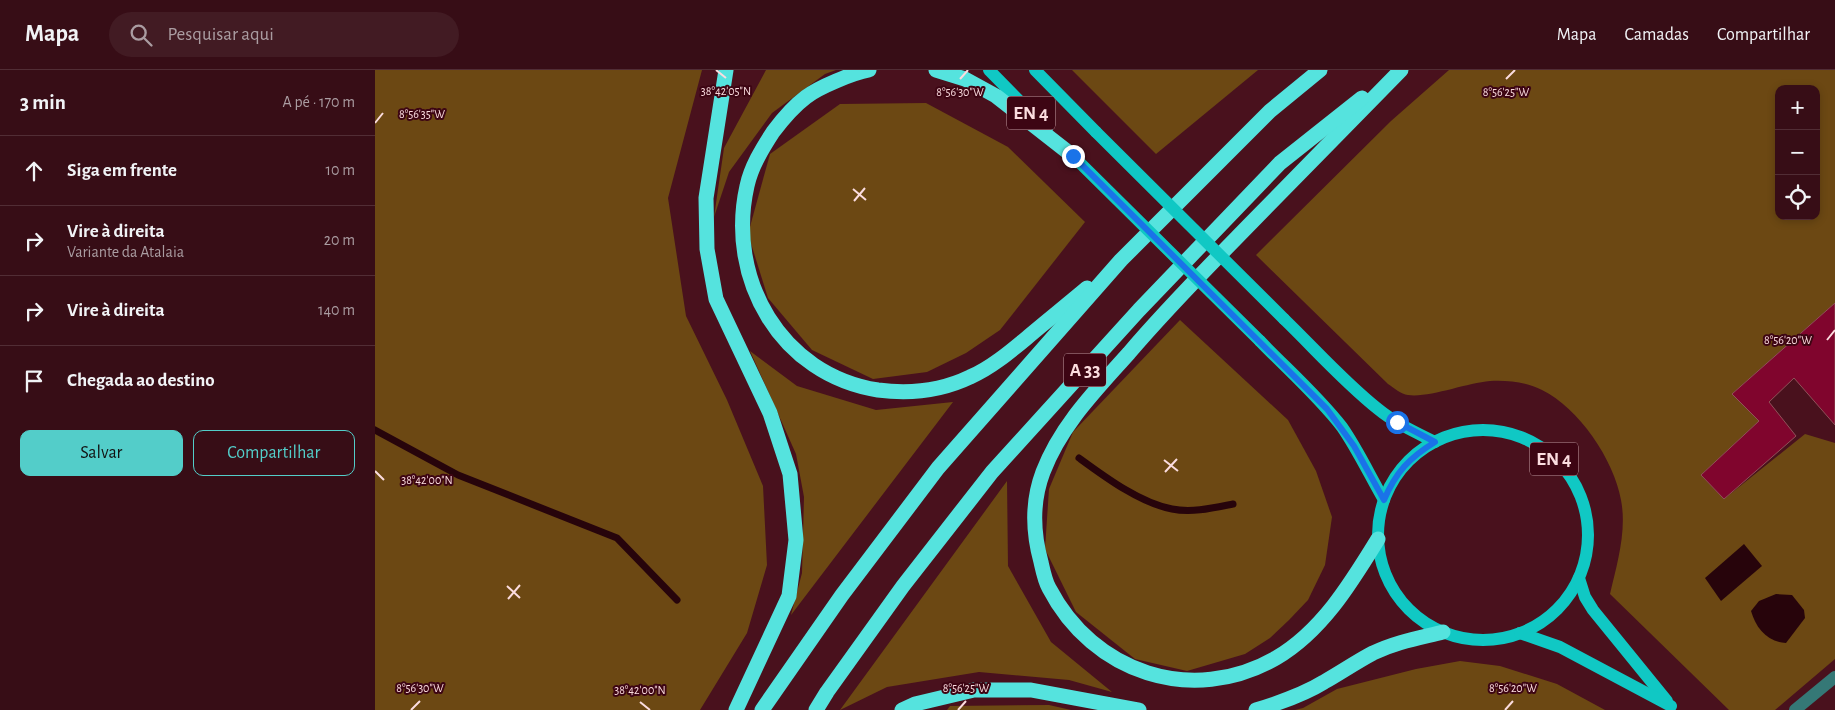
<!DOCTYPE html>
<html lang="pt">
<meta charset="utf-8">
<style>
body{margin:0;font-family:"Alegreya Sans",sans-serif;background:#421b23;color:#f1f3f6}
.controls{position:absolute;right:15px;top:15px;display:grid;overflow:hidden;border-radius:10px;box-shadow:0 2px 8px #0003}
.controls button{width:45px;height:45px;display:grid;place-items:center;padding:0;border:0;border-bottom:1px solid #512d35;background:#370d16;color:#f1f3f6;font:25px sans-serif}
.stop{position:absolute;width:15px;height:15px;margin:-11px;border:4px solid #1a73e8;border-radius:50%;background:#fff}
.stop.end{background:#1a73e8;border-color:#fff;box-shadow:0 1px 5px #0008}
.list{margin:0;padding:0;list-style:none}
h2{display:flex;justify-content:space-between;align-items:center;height:65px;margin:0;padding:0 20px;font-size:21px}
h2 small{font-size:16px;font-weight:400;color:#aa9ca1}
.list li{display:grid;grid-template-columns:32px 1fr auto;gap:15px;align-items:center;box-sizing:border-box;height:70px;padding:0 20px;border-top:1px solid #512d35}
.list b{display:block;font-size:19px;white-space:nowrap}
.list p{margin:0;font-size:16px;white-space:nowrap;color:#aa9ca1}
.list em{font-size:16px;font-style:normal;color:#aa9ca1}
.actions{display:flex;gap:10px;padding:15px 20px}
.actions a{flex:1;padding:11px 0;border:1px solid #53cdc9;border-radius:10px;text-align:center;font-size:18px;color:#53cdc9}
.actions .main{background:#53cdc9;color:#111}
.icon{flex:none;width:28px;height:28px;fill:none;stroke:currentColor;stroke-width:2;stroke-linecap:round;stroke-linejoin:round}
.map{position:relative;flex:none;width:1460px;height:640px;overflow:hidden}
header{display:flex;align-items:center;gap:30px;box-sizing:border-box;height:70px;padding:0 25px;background:#370d16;border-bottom:1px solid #512d35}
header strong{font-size:24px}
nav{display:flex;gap:28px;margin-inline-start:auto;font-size:18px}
.search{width:350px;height:45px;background:#421b23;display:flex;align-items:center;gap:12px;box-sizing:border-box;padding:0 18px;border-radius:28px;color:#aa9ca1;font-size:19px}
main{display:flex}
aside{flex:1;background:#370d16}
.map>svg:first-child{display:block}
.green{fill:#6c4813;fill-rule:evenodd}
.water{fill:#27040b}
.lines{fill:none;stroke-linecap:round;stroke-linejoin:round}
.stream{stroke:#27040b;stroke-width:7}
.building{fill:#80052d;stroke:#905159}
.minor{stroke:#357876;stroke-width:12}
.major{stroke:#10c8c4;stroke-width:12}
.highway{stroke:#55e3de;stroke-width:15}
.major-bridge{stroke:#10c8c4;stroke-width:12}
.route{stroke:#1a73e8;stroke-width:6}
.ticks{fill:none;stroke:#fbdcdf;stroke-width:2}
.labels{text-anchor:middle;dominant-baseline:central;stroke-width:4;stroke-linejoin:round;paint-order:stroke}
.shield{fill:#3d0513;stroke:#c29ca2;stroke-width:1}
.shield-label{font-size:19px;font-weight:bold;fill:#fbdcdf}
.ticks-label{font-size:12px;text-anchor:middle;fill:#fbdcdf;stroke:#3d0513;stroke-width:4;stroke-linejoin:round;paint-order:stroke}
</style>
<header>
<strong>Mapa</strong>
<div class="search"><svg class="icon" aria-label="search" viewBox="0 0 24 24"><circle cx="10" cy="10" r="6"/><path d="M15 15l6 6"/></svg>Pesquisar aqui</div>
<nav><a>Mapa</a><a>Camadas</a><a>Compartilhar</a></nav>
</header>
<main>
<aside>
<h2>3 min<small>A pé · 170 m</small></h2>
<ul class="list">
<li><svg class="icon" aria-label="ahead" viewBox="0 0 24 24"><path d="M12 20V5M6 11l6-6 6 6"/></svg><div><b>Siga em frente</b></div><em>10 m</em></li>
<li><svg class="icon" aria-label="right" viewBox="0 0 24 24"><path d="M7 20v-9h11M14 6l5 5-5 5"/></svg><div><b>Vire à direita</b><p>Variante da Atalaia</p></div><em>20 m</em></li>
<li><svg class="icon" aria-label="right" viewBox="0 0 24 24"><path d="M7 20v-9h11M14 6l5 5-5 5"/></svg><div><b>Vire à direita</b></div><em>140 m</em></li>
<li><svg class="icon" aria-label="arrive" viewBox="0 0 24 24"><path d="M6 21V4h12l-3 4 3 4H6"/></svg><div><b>Chegada ao destino</b></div></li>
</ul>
<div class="actions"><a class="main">Salvar</a><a>Compartilhar</a></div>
</aside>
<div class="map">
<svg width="1460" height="640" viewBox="0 0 1460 640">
<rect width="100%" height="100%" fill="#49111d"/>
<g class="green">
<path d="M0 0H327L293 128 311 246 352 330 388 416 392 495 372 563 325 640H0Z"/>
<path d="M391 0H461L450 4 397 43 354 102 339 147 349 78Z"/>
<path d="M697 0H883L781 84Z"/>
<path d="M1074 0H1460V233L1357 324 1384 351 1326 405 1349 429 1430 364 1460 373V589L1400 640H1354L1235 524C1242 494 1252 461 1246 430 1239 390 1204 338 1167 320 1151 312 1132 310 1115 311 1091 313 1054 328 1033 325 1026 324 1019 318 1013 314L881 185 1016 51ZM1404 19H1441V146H1404Z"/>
<path d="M551 33 633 77 710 152 625 260 591 283 552 302 498 309 437 280 393 228 373 164 395 84 465 34Z"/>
<path d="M805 250 913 350 941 401 957 447 950 495 933 530 914 550 895 568 870 584 812 601 760 589 701 542 670 479 674 419 698 362Z"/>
<path d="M375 281 422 316 501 340 578 332 416 545 427 503 429 427 421 384Z"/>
<path d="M632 411 633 496 676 572 737 622 694 610 604 602 512 617 465 640Z"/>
<path d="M1085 591 1125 596 1182 614 1230 640H920L928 638 962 619 1041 599Z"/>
<path d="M674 635 696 640H572L575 636Z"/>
</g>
<g class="water">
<path d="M1369 474 1387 496 1346 531 1330 508Z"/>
<path d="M1401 524 1417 525 1429 540 1430 548 1411 573C1392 572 1381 558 1376 541L1384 531Z"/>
</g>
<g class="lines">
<g class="stream">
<path d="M0 360 83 405 242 468 302 530"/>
<path d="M704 388C730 407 765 433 797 439 817 443 838 438 858 434"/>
</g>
</g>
<path class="building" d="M1460 233V355L1419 308 1394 332 1421 366 1349 429 1326 405 1384 351 1357 324Z"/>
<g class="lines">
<path class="minor" d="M1420 640 1460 607"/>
<g class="major">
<path d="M614 0 672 59"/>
<path d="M660 0 721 62"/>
<path d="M909 249C940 279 969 312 1003 339 1020 353 1040 362 1060 372"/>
<path d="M885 271C912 299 943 326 967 357 983 380 995 406 1009 430"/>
<circle cx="1108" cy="465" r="105"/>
<path d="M1204 508 1210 527 1218 540 1292 631"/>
<path d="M1145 563 1185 577 1296 636"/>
</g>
<g class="highway">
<path d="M351 0 331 128 332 179 341 229 395 343 415 404 421 470 414 526 361 640"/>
<path d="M494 0C478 3 444 17 431 27 419 36 407 50 398 62 387 79 376 97 372 116 351 209 406 305 503 320 534 324 566 321 595 307 616 298 636 281 654 266 673 250 693 234 712 218"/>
<path d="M561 0 590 9 621 26 698 86"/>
<path d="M1003 469C976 513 947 561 901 588 817 636 718 603 674 518 670 511 668 501 666 492 658 463 657 431 668 402 686 355 721 320 754 283 793 237 835 195 877 152 927 101 976 51 1026 0"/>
<path d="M387 640 467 525 563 398 746 190 895 41 945 0"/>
<path d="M441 640 452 622 528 516 617 402 764 240 905 93 987 28"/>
<path d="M527 640 540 634 599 620H656L764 640"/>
<path d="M881 640C904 633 928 625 949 612 965 603 981 592 998 583 1021 572 1044 568 1068 562"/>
</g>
<g class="major-bridge">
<path d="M721 62 909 249"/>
<path d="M698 86 885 271"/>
</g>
</g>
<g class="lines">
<path class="route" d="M698 86 952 339 979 376 1009 430C1021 402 1034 388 1060 372L1022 352"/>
</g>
<path class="ticks" d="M341 0 351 8M585 9 593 0M1131 9 1140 0M0 53 8 43M478 119 491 130M479 131 490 118M1452 270 1460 260M789 390 803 401M0 401 9 410M790 402 802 389M132 516 145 528M133 529 145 515M265 632 275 640M36 640 45 631M583 640 591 631M1130 640 1138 631"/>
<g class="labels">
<g class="shield">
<rect x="632" y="26.5" width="48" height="33" rx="4"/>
<rect x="689" y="283.5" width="42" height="33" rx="4"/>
<rect x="1155" y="372.5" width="48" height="33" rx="4"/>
</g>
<g class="shield-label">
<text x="656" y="43">EN 4</text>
<text x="710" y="300">A 33</text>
<text x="1179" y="389">EN 4</text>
</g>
</g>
<g class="ticks-label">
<text x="351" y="25">38°42'05"N</text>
<text x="585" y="26">8°56'30"W</text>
<text x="1131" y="26">8°56'25"W</text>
<text x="47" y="48">8°56'35"W</text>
<text x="1413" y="274">8°56'20"W</text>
<text x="52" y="414">38°42'00"N</text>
<text x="45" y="622">8°56'30"W</text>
<text x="591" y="622">8°56'25"W</text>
<text x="1138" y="622">8°56'20"W</text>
<text x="265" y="624">38°42'00"N</text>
</g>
</svg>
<div class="controls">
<button>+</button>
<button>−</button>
<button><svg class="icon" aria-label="locate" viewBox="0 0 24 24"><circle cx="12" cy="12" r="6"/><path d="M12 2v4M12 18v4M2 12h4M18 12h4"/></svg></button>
</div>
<div class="stop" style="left:1022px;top:352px"></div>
<div class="stop end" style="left:698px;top:86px"></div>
</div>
</main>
